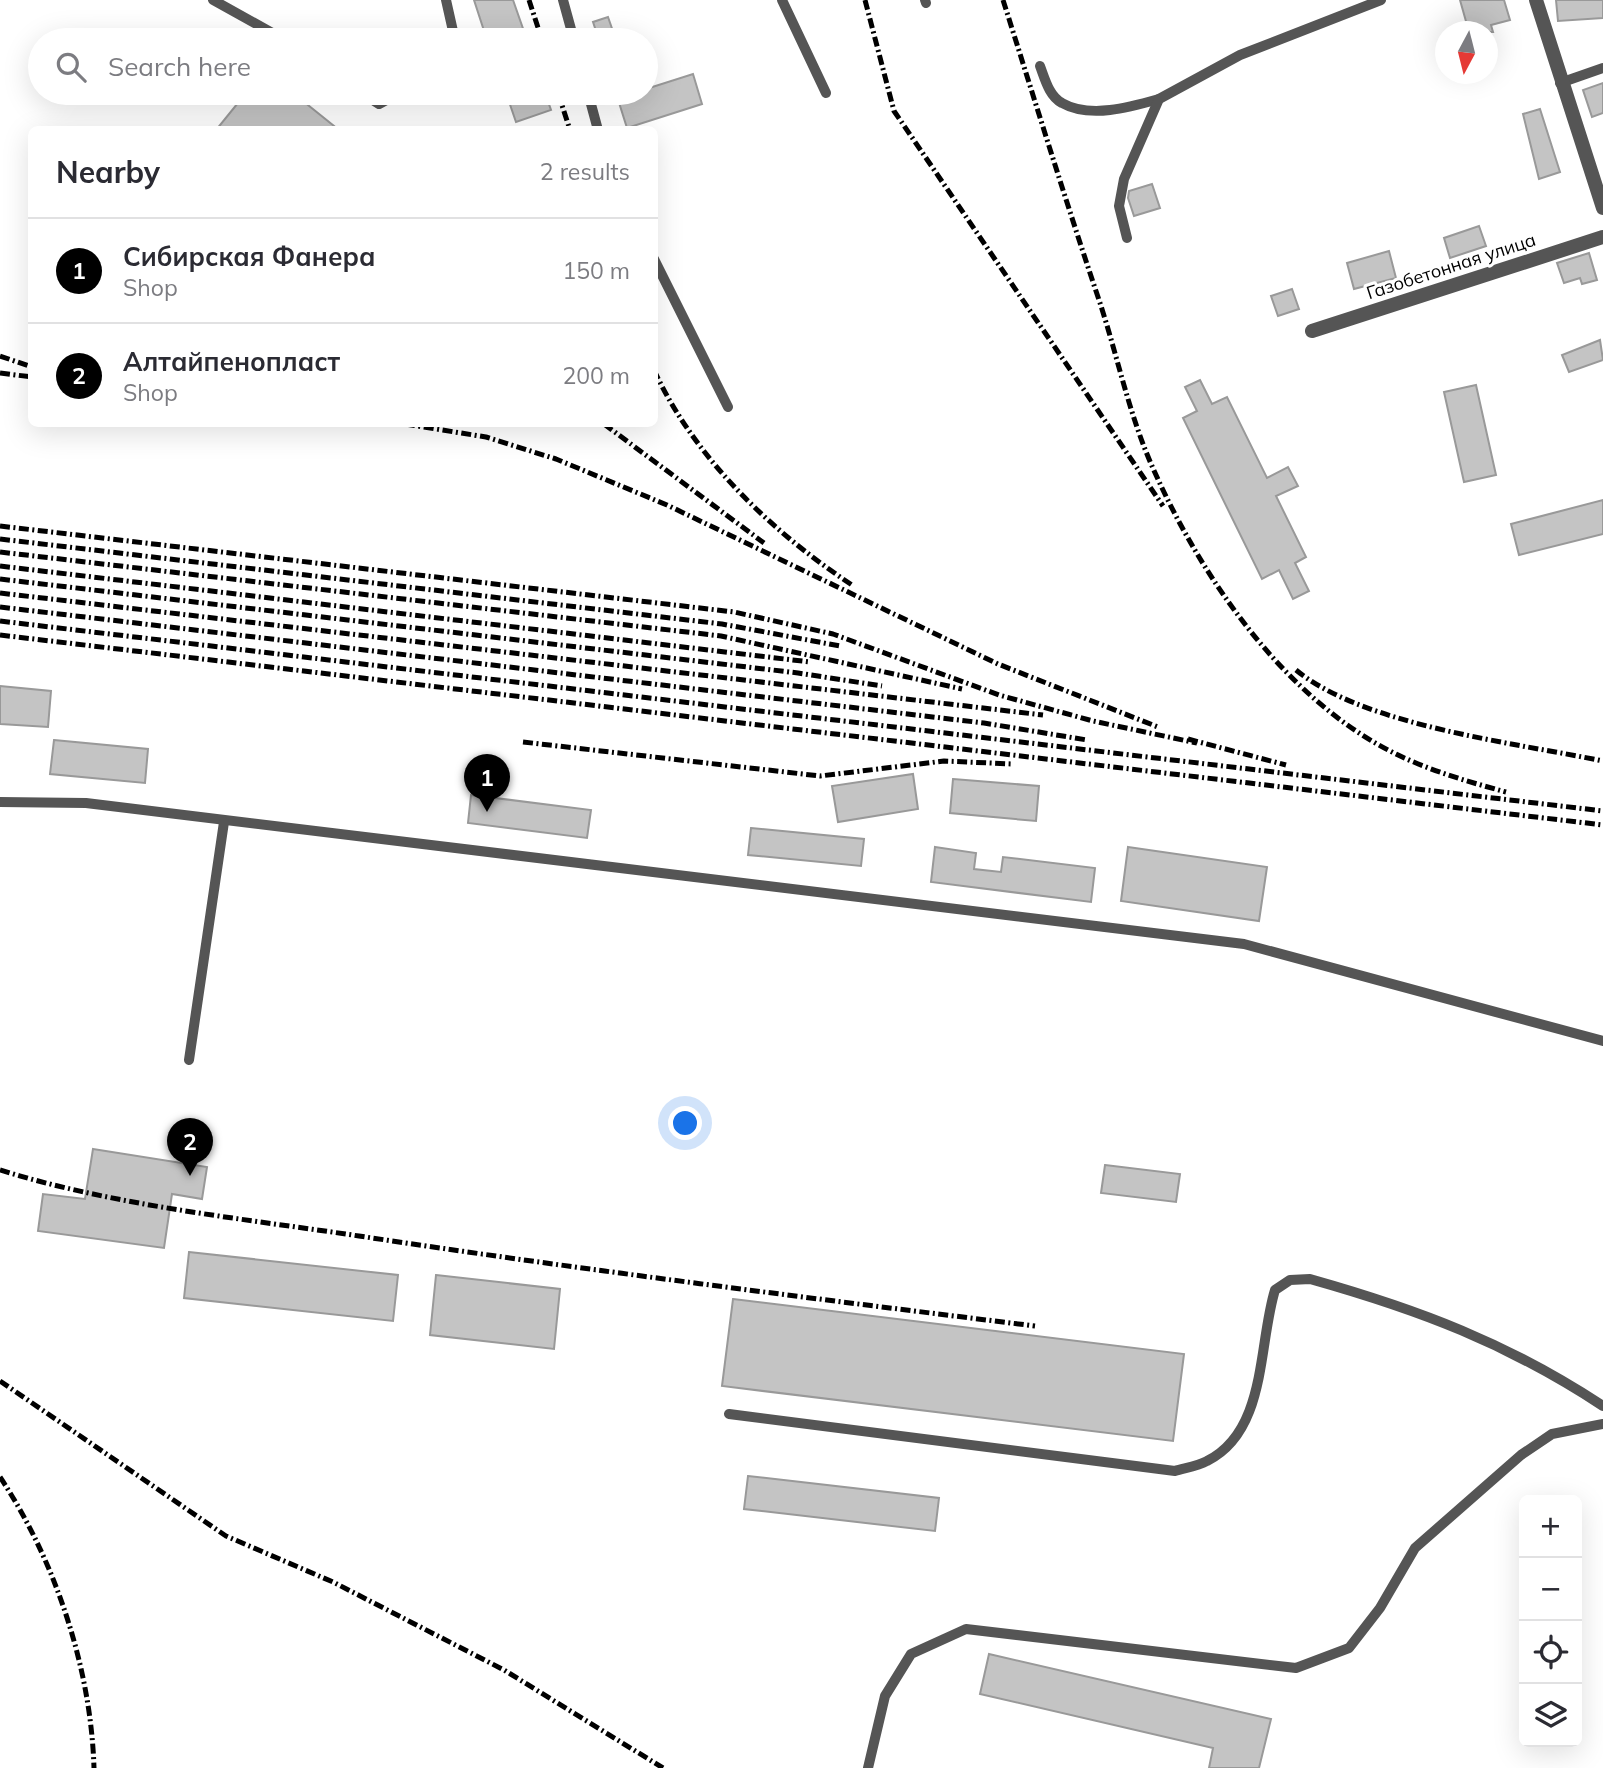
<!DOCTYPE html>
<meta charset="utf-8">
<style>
body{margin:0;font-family:Mulish,sans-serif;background:#f2f2f3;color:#2b2b33}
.controls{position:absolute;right:21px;bottom:21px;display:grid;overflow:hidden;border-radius:10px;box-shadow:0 7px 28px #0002}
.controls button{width:63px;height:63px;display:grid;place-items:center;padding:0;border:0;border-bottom:2px solid #e1e1e2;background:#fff;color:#2b2b33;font:35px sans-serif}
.compass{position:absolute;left:1435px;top:21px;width:63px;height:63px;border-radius:50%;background:#fff;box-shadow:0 7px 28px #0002;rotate:187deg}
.you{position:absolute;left:686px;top:1124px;width:24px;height:24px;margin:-18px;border:5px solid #fff;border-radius:50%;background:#1a73e8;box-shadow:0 0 0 10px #1a73e833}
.badge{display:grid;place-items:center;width:46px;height:46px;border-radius:50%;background:#000;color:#fff;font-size:23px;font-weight:700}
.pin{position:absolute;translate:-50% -58px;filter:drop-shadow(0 2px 4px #0008)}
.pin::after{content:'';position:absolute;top:37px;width:24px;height:21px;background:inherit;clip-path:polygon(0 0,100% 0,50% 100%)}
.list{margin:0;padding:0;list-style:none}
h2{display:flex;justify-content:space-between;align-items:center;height:91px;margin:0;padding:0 28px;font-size:30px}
h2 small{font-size:23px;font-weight:400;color:#7c7c81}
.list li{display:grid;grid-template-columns:46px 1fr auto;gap:21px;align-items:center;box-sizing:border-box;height:105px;padding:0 28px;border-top:2px solid #e1e1e2}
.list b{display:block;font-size:26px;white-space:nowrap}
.list p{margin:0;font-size:23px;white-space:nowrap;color:#7c7c81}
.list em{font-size:23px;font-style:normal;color:#7c7c81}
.icon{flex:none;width:38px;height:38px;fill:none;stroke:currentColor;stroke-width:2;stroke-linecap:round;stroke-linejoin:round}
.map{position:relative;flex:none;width:1603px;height:1768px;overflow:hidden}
.search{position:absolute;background:#fff;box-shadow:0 7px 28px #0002;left:28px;top:28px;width:630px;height:77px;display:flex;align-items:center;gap:18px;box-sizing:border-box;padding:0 24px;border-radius:38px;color:#7c7c81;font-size:26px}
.panel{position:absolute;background:#fff;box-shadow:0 7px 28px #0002;left:28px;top:126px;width:630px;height:301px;border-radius:10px}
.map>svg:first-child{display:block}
.building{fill:#c4c4c4;stroke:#999;stroke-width:2}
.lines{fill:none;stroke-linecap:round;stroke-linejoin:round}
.service{stroke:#555;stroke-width:10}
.minor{stroke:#555;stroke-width:14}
.rail{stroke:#000;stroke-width:5;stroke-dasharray:10 3.5 2 3.5;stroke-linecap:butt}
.labels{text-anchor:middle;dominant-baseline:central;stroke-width:6;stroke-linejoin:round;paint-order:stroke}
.street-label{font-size:18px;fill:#000;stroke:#fff}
</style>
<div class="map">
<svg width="1603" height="1768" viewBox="0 0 1603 1768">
<rect width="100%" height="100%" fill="#fff"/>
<g class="building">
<path d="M474 0H513L527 40H487Z"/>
<path d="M1460 0H1504L1510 20 1491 25 1493 32H1469Z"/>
<path d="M1556 0H1603V18L1558 21Z"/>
<path d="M608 17 616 40H599L593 22Z"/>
<path d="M693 74 702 104 627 128 616 93H646V89Z"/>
<path d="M1603 83V113L1592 117 1583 90Z"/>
<path d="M246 93H293L339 130H216Z"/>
<path d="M506 93H545L551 110 516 122Z"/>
<path d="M1540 109 1560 172 1539 179 1523 114Z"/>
<path d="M1152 184 1160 208 1134 216 1128 198 1129 191Z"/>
<path d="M1479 226 1486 246 1450 258 1444 238Z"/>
<path d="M1389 251 1396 278 1354 289 1347 263Z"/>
<path d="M1589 253 1597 280 1582 284 1580 278 1564 283 1557 263Z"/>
<path d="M1292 289 1299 309 1278 316 1271 296Z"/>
<path d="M1600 340 1603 360 1569 372 1562 355Z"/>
<path d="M1200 380 1212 404 1227 397 1267 478 1288 467 1298 486 1276 496 1306 557 1295 563 1309 591 1293 599 1279 570 1262 579 1183 418 1197 411 1185 387Z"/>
<path d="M1476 385 1496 475 1464 482 1444 392Z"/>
<path d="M1603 500V534L1519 555 1511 524Z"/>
<path d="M0 686 51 691 48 727 0 724Z"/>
<path d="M54 740 148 749 145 783 50 774Z"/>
<path d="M913 774 918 809 838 822 832 786Z"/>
<path d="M953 779 1039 786 1036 821 950 813Z"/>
<path d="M471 795 591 810 587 838 468 823Z"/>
<path d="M751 828 864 839 861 866 748 855Z"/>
<path d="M935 847 976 853 974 869 1001 872 1003 857 1095 868 1091 902 931 882Z"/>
<path d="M1128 847 1267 867 1259 921 1121 901Z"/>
<path d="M93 1149 207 1167 202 1199 172 1194 164 1248 38 1231 43 1194 85 1199Z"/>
<path d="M1105 1165 1180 1174 1176 1202 1101 1193Z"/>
<path d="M189 1252 398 1275 393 1321 184 1298Z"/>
<path d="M436 1275 560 1289 554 1349 430 1335Z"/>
<path d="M733 1299 1184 1354 1173 1441 722 1386Z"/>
<path d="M748 1476 939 1498 935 1531 744 1509Z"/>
<path d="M989 1654 1271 1719 1259 1768H1209L1213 1748 980 1694Z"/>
</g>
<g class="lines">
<g class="service">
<path d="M213 0 285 40"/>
<path d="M446 0 455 40"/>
<path d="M563 0 574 40"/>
<path d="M782 0 826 93"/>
<path d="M925 0 926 3"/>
<path d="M1040 66C1045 79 1049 96 1062 103 1090 119 1131 107 1159 99"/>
<path d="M1560 83 1603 68"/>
<path d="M362 93 379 104 399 93"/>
<path d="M588 93 598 130"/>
<path d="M1127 238 1119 206 1124 179 1159 99 1240 55 1381 0"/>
<path d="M654 259 728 407"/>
<path d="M0 802 86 803 1244 944 1603 1041"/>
<path d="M189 1060 224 822"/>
<path d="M729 1414 1175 1471C1185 1468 1198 1466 1207 1461 1267 1431 1258 1345 1275 1290L1290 1280 1310 1279C1420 1310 1507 1343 1603 1406"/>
<path d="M868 1768 885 1696 911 1654 966 1629 1296 1668 1349 1648 1380 1608 1415 1548 1521 1455 1552 1434 1603 1424"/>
</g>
<g class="minor">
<path d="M1536 0 1603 208"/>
<path d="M1312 331 1603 237"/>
</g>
<g class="rail">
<path d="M529 0 542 40"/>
<path d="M865 0 894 111 1163 506"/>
<path d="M1003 0C1035 101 1066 202 1100 303 1117 355 1128 409 1149 459 1197 572 1283 699 1396 754 1431 771 1469 782 1506 792"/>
<path d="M558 93 570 130"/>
<path d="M0 356 32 367"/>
<path d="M654 370C695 459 772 532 852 585"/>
<path d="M0 373 32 377"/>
<path d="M405 424 486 437 556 459 667 505 998 664 1158 727"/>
<path d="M604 424 764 543"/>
<path d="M0 526 734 612 833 634 999 695 1093 721 1197 743"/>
<path d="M0 539 722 624 840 646"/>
<path d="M0 552 721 636 962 689"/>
<path d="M0 566 810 662"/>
<path d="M0 579 798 673 882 686"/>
<path d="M0 593 1043 715"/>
<path d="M0 607 984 723 1087 740"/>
<path d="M0 621 1603 811"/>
<path d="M0 635 1603 825"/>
<path d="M1296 670C1364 726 1516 743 1603 761"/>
<path d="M1188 739 1286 765"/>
<path d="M523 742 820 776 944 761 1013 764"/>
<path d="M0 1170C116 1206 239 1218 359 1236 584 1270 809 1298 1035 1326"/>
<path d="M0 1381 226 1536 333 1582 504 1670 663 1768"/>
<path d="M0 1477C55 1560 91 1668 94 1768"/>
</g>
</g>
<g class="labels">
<g class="street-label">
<text transform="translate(1451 266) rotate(-18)">Газобетонная улица</text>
</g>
</g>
</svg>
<div class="controls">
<button>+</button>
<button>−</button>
<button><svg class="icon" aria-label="locate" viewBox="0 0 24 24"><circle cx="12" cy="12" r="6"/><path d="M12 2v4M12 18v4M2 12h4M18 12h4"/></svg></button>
<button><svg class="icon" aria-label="layers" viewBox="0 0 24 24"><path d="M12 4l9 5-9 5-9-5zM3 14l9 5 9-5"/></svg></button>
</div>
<svg class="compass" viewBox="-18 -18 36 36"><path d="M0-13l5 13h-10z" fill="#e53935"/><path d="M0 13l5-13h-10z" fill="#7c7c81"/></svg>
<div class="you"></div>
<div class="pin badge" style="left:487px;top:812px">1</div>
<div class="pin badge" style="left:190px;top:1176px">2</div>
<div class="search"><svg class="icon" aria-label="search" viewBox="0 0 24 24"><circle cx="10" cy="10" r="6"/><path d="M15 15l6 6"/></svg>Search here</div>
<section class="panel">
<h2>Nearby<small>2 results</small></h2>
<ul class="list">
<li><span class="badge">1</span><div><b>Сибирская Фанера</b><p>Shop</p></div><em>150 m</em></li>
<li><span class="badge">2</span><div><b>Алтайпенопласт</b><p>Shop</p></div><em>200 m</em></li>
</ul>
</section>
</div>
